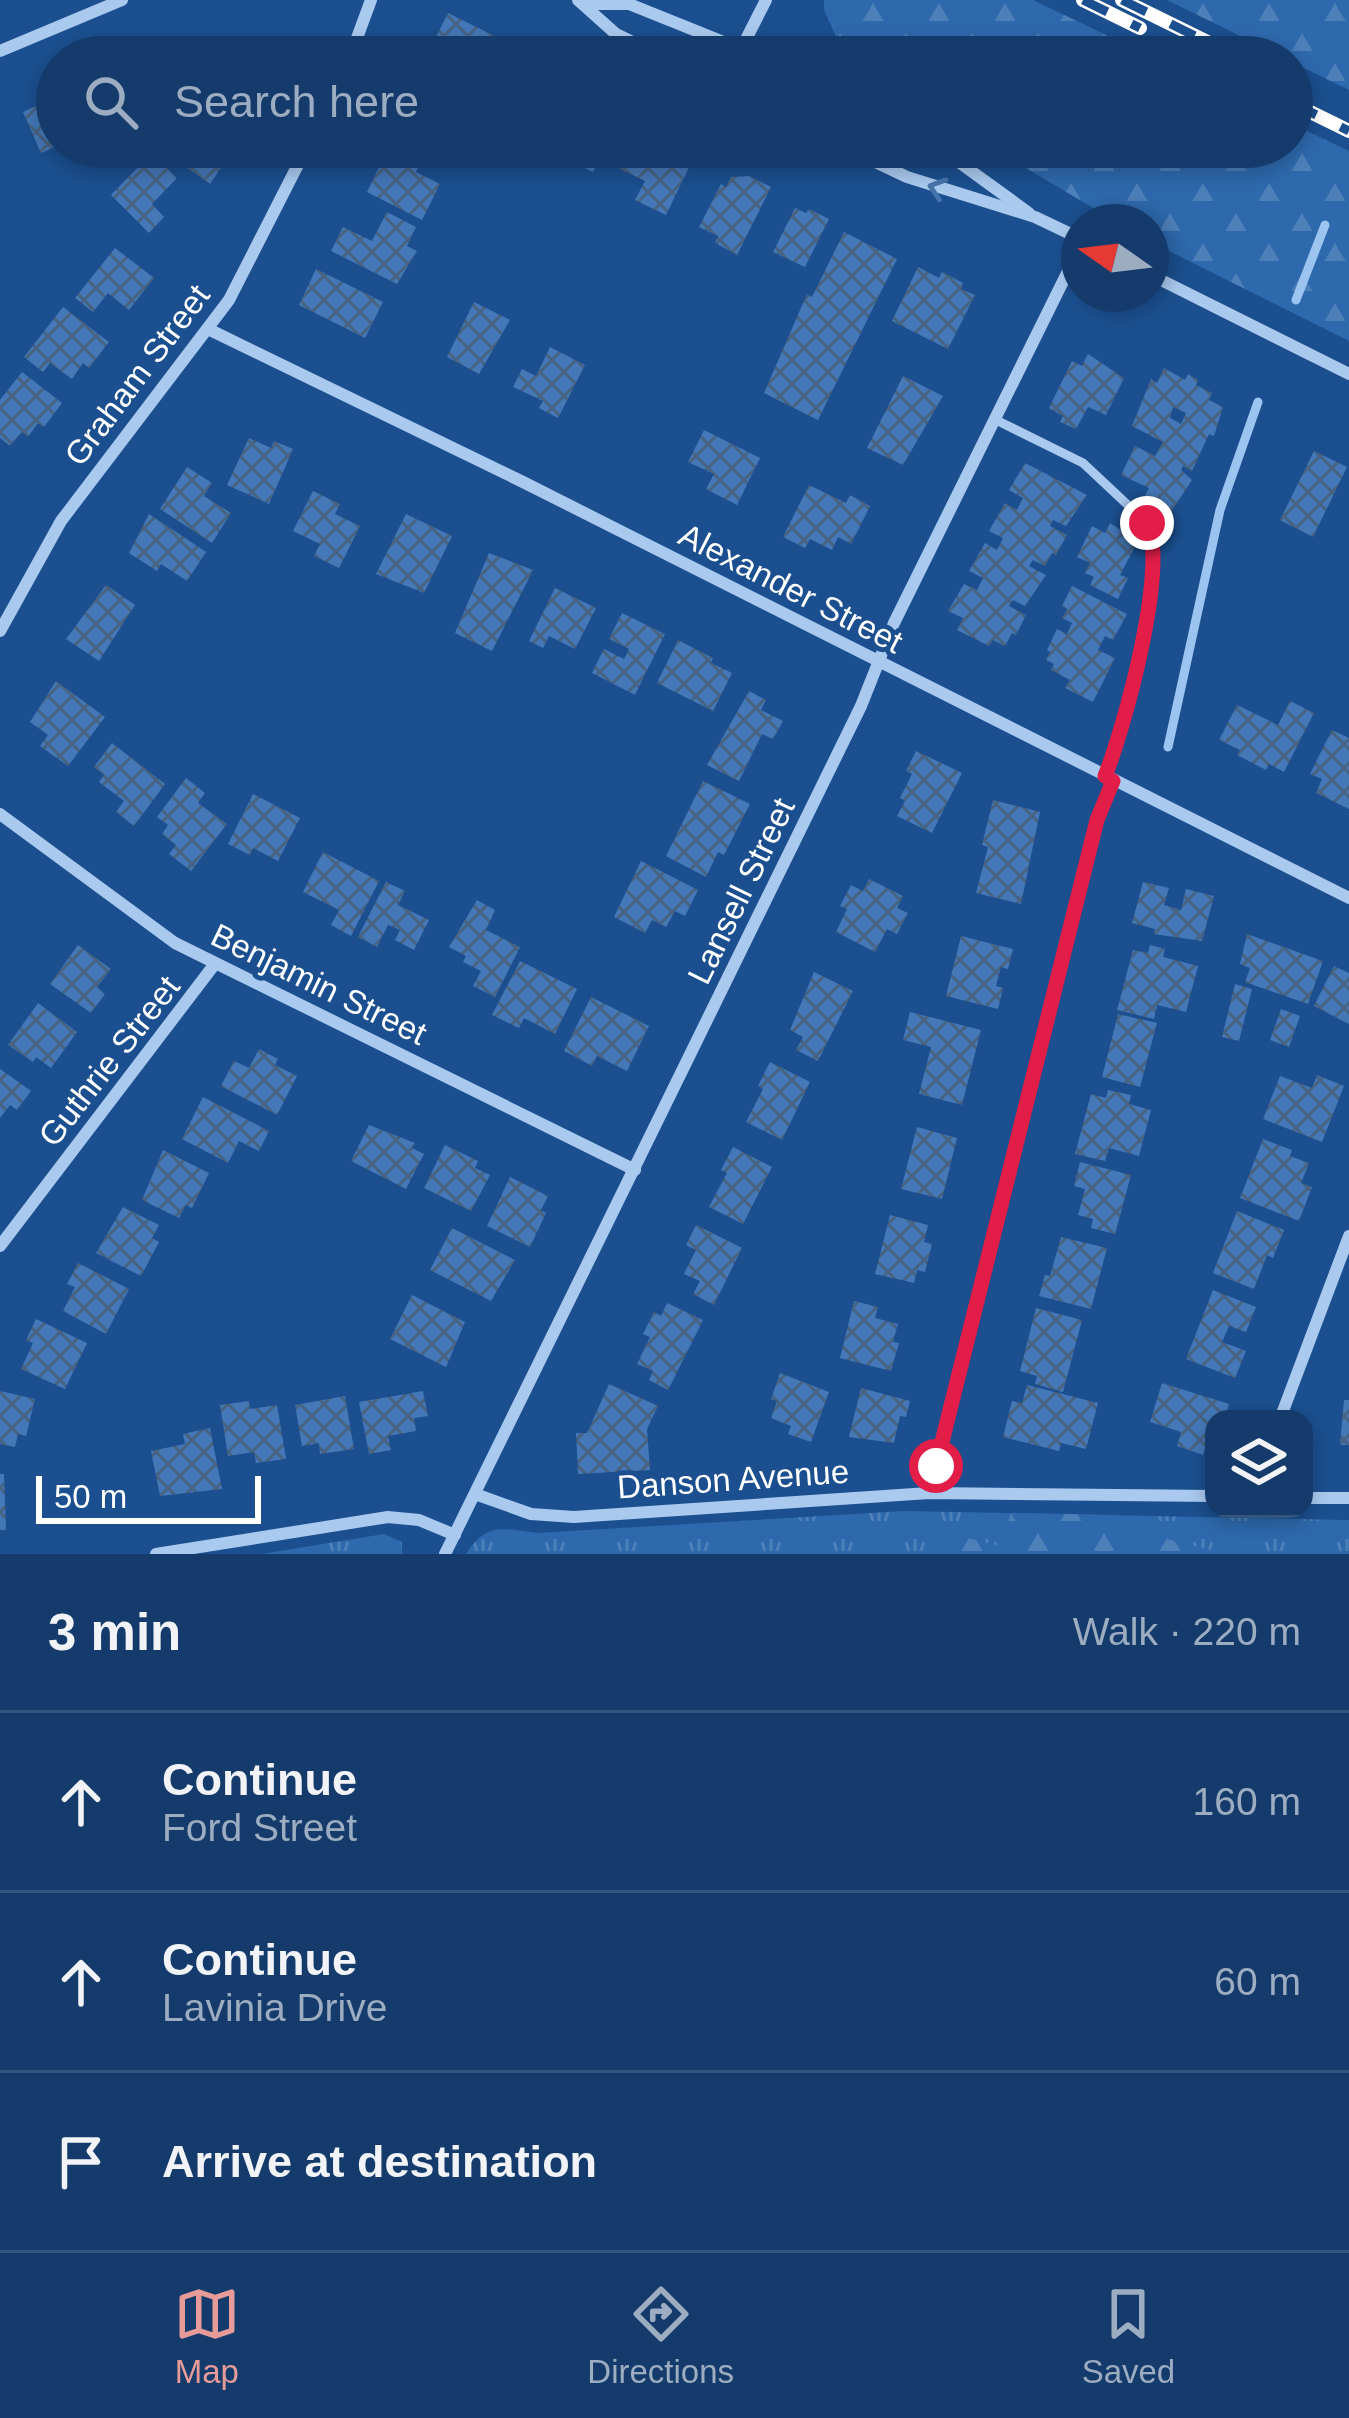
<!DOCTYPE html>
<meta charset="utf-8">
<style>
body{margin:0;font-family:Arial,sans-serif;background:#214673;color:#f1f3f6}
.controls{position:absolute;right:36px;bottom:36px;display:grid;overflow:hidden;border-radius:24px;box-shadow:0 6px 18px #0003}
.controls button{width:108px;height:108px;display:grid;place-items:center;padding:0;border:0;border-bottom:3px solid #33557e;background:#143b6b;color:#f1f3f6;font:60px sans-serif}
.compass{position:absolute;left:1061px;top:204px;width:108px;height:108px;border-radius:50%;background:#143b6b;box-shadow:0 6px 18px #0003;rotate:284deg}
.scale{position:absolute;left:36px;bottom:30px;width:225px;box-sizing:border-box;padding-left:12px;border:6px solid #fff;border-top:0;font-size:33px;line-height:42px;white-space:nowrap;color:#fff;-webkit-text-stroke:9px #1b4f8f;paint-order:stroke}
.stop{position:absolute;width:36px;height:36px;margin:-27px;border:9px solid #e11d48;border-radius:50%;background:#fff}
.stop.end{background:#e11d48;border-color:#fff;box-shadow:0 3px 12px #0008}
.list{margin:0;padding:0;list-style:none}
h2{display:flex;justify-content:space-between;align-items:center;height:156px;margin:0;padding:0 48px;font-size:51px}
h2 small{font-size:39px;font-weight:400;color:#9dadc1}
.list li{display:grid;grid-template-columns:78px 1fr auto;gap:36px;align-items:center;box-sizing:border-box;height:180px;padding:0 48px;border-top:3px solid #33557e}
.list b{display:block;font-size:45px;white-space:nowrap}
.list p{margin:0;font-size:39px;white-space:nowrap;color:#9dadc1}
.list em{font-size:39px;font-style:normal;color:#9dadc1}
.icon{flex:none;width:66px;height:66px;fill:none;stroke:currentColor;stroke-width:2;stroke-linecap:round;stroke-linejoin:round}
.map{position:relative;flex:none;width:1349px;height:1554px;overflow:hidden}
.search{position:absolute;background:#143b6b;box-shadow:0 6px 18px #0003;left:36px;right:36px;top:36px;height:132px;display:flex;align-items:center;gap:30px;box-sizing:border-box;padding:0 42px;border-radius:66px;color:#9dadc1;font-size:45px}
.sheet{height:696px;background:#143b6b}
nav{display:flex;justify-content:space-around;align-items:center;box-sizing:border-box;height:168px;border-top:3px solid #33557e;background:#143b6b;font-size:33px;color:#9dadc1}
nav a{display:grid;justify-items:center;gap:6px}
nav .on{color:#e69b98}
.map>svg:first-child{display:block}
.grass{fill:url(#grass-tufts)}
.forest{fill:url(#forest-firs)}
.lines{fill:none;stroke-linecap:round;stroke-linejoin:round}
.stream{stroke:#9cc4f0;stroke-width:9}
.building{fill:url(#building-cross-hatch);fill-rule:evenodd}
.lane{stroke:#a9c9ee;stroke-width:9}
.street{stroke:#a9c9ee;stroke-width:12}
.rail-casing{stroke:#fff;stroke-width:14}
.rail{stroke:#1b4f8f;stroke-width:9;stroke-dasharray:27;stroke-linecap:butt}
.oneway{stroke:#4674ac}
.route{stroke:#e11d48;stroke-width:15}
.labels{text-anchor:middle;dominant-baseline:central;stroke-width:10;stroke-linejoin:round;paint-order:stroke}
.street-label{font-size:33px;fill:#fff;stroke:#1b4f8f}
</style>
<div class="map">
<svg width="1349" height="1554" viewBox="0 0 1349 1554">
<defs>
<pattern id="grass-tufts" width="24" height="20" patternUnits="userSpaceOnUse" patternTransform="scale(3)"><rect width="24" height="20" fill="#2e69ad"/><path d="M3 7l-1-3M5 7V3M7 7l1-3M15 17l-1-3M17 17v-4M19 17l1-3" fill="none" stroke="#4d80b9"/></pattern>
<pattern id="forest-firs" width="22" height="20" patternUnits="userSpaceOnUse" patternTransform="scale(3)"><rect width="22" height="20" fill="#2e69ad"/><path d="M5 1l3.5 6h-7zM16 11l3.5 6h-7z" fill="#4d80b9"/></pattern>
<pattern id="building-cross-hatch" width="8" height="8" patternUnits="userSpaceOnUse" patternTransform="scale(3)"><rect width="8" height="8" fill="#4478b7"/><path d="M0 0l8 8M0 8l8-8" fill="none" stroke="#486282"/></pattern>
</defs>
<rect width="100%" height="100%" fill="#1b4f8f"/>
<g class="grass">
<path d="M905 1511 1349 1520V1554H466C487 1521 503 1529 537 1533Z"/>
<path d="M384 1534 402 1542V1554H262Z"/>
</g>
<g class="forest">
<path d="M824 0H1033L1152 57H845L824 10Z"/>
<path d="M1167 0H1349V90L1292 62V57H1283Z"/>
<path d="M1292 124 1349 151V341L1151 242V222H1117L990 147H1292Z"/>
<path d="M1011 1513 1114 1515 1139 1532 1227 1554H933L959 1536 1000 1546Z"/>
</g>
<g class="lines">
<g class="stream">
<path d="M1296 300 1325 225"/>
<path d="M1168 747 1220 510 1258 402"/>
</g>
</g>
<g class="building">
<path d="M448 13 537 57H441L429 51Z"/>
<path d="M238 36 279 57H227Z"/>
<path d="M49 100 51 104 57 101V146L41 153 23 112Z"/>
<path d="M165 147H221L217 153 226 160 210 184 162 150Z"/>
<path d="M389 147H402L423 157 416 172 440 184 422 220 367 192Z"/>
<path d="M562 147H605L593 172 558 155Z"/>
<path d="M631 147H647L658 153 661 147H675L694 157 666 215 635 200 645 181 620 169Z"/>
<path d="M152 153 177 178 152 204 164 217 149 233 111 195Z"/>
<path d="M749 176 771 187 737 255 715 243 718 236 699 227 721 184 726 187 731 177Z"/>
<path d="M795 208 806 213 809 209 829 219 805 267 773 252Z"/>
<path d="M387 212 416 227 407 246 417 251 397 284 331 251 343 227 372 241Z"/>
<path d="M844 232 897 259 818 420 764 393 807 294 812 297Z"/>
<path d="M115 248 154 278 129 310 108 293 93 312 75 298Z"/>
<path d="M918 267 939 278 942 272 963 283 961 289 975 295 948 349 892 321Z"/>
<path d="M316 269 383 302 365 338 299 305Z"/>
<path d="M474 302 510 320 479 374 447 357Z"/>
<path d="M63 307 109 342 89 368 83 363 72 379 50 363 43 372 24 357Z"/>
<path d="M550 347 585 365 558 418 539 408 543 401 513 387 522 369 536 376Z"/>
<path d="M1088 354 1124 378 1106 415 1088 407 1076 429 1060 422 1063 416 1049 408 1072 361 1082 366Z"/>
<path d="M1164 368 1185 380 1188 374 1198 380 1196 385 1212 393 1209 400 1223 407 1214 436 1209 434 1192 471 1183 466 1181 470 1192 480 1167 518 1142 501 1149 488 1121 475 1135 446 1155 456 1163 442 1132 426 1151 379 1157 383ZM1173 407 1186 413 1181 424 1170 418Z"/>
<path d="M22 372 62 403 44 427 38 423 28 437 22 432 10 446 0 438V400Z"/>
<path d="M903 376 943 396 903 465 867 448Z"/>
<path d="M704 430 760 458 737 505 706 489 714 474 688 462Z"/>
<path d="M249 438 271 448 274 441 293 449 269 504 227 485Z"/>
<path d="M1314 451 1347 467 1313 537 1280 520Z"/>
<path d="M1025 463 1087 495 1066 526 1053 520 1050 526 1067 535 1056 555 1052 553 1045 566 1033 560 1029 566 1046 575 1025 606 1013 600 1009 606 1026 615 1016 635 1012 633 1005 646 993 640 989 646 957 630 963 618 948 611 964 584 977 590 983 578 969 571 985 543 997 550 1003 538 989 531 1005 503 1017 510 1023 498 1009 490Z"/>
<path d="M187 467 212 483 204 496 231 513 212 543 160 509Z"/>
<path d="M809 485 846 503 850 495 870 506 851 544 838 537 832 550 810 539 805 548 783 537Z"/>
<path d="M313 491 340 504 335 514 360 526 339 568 314 556 320 544 293 531Z"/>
<path d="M149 514 206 552 187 581 161 564 157 571 129 553Z"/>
<path d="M406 514 452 536 424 593 376 574Z"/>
<path d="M1110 523 1138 541 1120 575 1128 578 1118 599 1090 585 1094 577 1085 573 1090 563 1077 557 1092 526 1105 533Z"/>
<path d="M489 553 533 570 492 651 455 633Z"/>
<path d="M106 585 135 605 99 661 66 639Z"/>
<path d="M1072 586 1127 614 1113 640 1105 636 1098 650 1115 658 1093 702 1065 688 1070 680 1051 670 1054 664 1046 660 1050 652 1047 650 1057 629 1067 634 1072 623 1062 618 1067 609 1062 606Z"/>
<path d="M555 588 596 608 575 649 549 636 543 648 529 641Z"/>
<path d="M622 613 665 634 635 695 592 673 604 649 624 659 629 649 609 639Z"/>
<path d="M678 640 713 658 711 663 732 673 713 711 657 683Z"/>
<path d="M56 681 105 717 68 766 40 746 48 735 30 722Z"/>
<path d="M749 691 766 700 761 710 783 721 773 739 762 734 739 781 707 765Z"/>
<path d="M1290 701 1314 713 1284 772 1269 764 1266 770 1237 755 1240 750 1219 740 1237 705 1278 725Z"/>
<path d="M1332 730 1349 738V809L1316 793 1322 779 1310 774Z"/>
<path d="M112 743 165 784 134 826 116 812 124 801 99 782 104 775 94 767Z"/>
<path d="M916 751 962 773 932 833 897 816 905 801 900 798 912 774 906 771Z"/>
<path d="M186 778 205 793 198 803 227 824 191 871 169 854 176 845 162 834 168 825 157 817Z"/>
<path d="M703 781 750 804 724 855 718 852 706 877 666 856Z"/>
<path d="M253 794 300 818 278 861 253 848 250 855 228 844Z"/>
<path d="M993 800 1040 812 1021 904 976 893 988 847 982 845Z"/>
<path d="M323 852 379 881 351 936 331 925 339 910 303 892Z"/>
<path d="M641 861 698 890 685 916 675 911 666 927 652 920 645 933 614 917Z"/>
<path d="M869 879 903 896 897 908 908 913 897 934 887 929 875 952 836 932 847 909 840 906 851 885 863 891Z"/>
<path d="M386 882 405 891 398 905 429 920 414 950 395 940 400 930 388 925 377 947 358 937Z"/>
<path d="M1143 882 1169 888 1164 905 1181 910 1186 889 1214 896 1202 941 1154 934 1155 929 1132 923Z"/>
<path d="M477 900 495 910 486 930 520 947 495 997 473 986 481 971 463 962 466 956 449 947Z"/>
<path d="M1247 934 1323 961 1308 1004 1245 982 1250 968 1240 964Z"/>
<path d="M961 936 1013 949 1008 969 1001 967 996 986 1003 988 998 1009 946 996Z"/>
<path d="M78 945 111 969 97 987 105 994 91 1013 50 984Z"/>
<path d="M1150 945 1165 949 1163 957 1198 966 1186 1012 1157 1005 1154 1019 1117 1010 1133 950 1148 953Z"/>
<path d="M520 961 577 989 555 1034 524 1018 519 1028 492 1015Z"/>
<path d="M1334 966 1349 973V1024L1314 1006Z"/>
<path d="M814 972 853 991 818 1061 796 1050 803 1037 790 1030Z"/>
<path d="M1235 984 1252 989 1239 1041 1222 1037Z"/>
<path d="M591 997 649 1026 627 1071 597 1056 592 1066 564 1051Z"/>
<path d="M38 1003 77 1032 51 1068 36 1057 33 1062 8 1045Z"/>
<path d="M1281 1009 1300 1016 1289 1047 1270 1040Z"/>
<path d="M910 1012 981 1030 962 1105 919 1094 931 1047 903 1040Z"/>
<path d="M1118 1014 1157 1023 1140 1087 1102 1077Z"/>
<path d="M259 1049 278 1059 275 1065 297 1076 277 1115 221 1086 234 1061 249 1068Z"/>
<path d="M770 1062 810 1082 782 1140 746 1122 763 1089 758 1086Z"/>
<path d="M0 1069 31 1091 17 1110 10 1105 0 1118Z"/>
<path d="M1317 1075 1344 1086 1322 1142 1263 1119 1280 1076 1312 1088Z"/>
<path d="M1108 1090 1131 1095 1129 1104 1151 1110 1139 1156 1109 1148 1105 1161 1075 1154 1091 1094 1106 1098Z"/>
<path d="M203 1097 269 1131 259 1151 239 1141 228 1163 182 1139Z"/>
<path d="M369 1125 415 1143 412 1148 424 1154 406 1189 351 1161Z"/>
<path d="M917 1127 957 1138 942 1199 901 1189Z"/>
<path d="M1263 1139 1292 1150 1290 1156 1309 1163 1301 1183 1312 1187 1299 1221 1240 1198Z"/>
<path d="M445 1145 478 1161 475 1168 490 1175 471 1211 424 1188Z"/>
<path d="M733 1147 772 1167 743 1224 709 1207 727 1173 721 1170Z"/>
<path d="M163 1150 209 1173 192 1208 186 1205 179 1218 142 1200Z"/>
<path d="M1080 1162 1131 1175 1115 1234 1091 1228 1093 1219 1078 1215 1085 1189 1074 1186Z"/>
<path d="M510 1177 548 1196 541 1210 546 1213 530 1247 487 1226Z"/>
<path d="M123 1207 159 1225 152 1238 159 1242 141 1276 96 1253Z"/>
<path d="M1237 1211 1284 1230 1273 1258 1267 1255 1254 1289 1213 1273Z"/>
<path d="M890 1215 928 1225 924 1242 932 1244 925 1272 917 1270 914 1283 875 1274Z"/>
<path d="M696 1225 742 1248 714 1305 693 1294 700 1281 684 1274 696 1250 686 1245Z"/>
<path d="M452 1228 515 1260 491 1301 430 1270Z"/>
<path d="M1061 1237 1107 1248 1091 1309 1039 1296 1045 1275 1050 1276Z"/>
<path d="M78 1263 129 1289 106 1334 63 1311 75 1287 67 1284Z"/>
<path d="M1213 1290 1256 1307 1246 1332 1229 1326 1222 1342 1246 1351 1235 1378 1186 1359Z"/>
<path d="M412 1295 465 1322 446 1367 390 1339Z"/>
<path d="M854 1301 878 1307 875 1318 898 1324 893 1342 899 1343 891 1371 840 1358Z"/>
<path d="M667 1303 703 1320 668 1390 649 1380 653 1371 637 1364 650 1337 643 1334 654 1312 661 1316Z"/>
<path d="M1036 1308 1082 1320 1063 1392 1035 1384 1037 1376 1020 1371Z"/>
<path d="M36 1319 87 1343 65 1389 21 1369 33 1343 26 1340Z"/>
<path d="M780 1373 829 1392 811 1442 788 1434 791 1426 771 1418 777 1401 771 1399Z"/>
<path d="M1162 1383 1229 1404 1224 1419H1214V1443L1207 1441 1203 1455 1177 1446 1181 1432 1150 1422Z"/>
<path d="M609 1384 658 1406 647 1429 650 1470 578 1474 576 1433H587Z"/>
<path d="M1027 1385 1098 1403 1086 1449 1061 1443 1059 1451 1003 1437 1012 1401 1022 1403Z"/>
<path d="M861 1388 910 1401 906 1417 900 1416 894 1443 849 1437Z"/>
<path d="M0 1391 35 1399 26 1436 18 1434 15 1447 0 1444Z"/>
<path d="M423 1391 428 1416 414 1418 416 1431 388 1436 391 1450 369 1454 359 1402Z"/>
<path d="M345 1396 354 1449 320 1454 319 1443 302 1446 295 1405Z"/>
<path d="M1344 1400H1349V1445H1340Z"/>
<path d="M249 1401 250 1409 277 1405 286 1459 256 1463 254 1452 228 1456 220 1405Z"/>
<path d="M210 1428 222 1489 160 1496 151 1451 185 1444 183 1434Z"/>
<path d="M0 1474H4L6 1530H0Z"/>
</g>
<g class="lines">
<path class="lane" d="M994 419 1083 463 1147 523 1153 535 1154 567 1126 717 1105 776"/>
<g class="street">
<path d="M578 0 616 34 663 57"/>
<path d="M586 4H629L761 57"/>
<path d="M0 51 122 0"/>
<path d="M350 57 371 0"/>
<path d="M737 57 766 0"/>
<path d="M844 147 907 177 1035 217 1079 238"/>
<path d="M938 147 1029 213"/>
<path d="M1151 275 1349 374"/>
<path d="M208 329 523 482 1349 898"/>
<path d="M0 631 61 521 229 300 307 147"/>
<path d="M0 814 175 943 635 1170"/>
<path d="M0 1246 214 965"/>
<path d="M1280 1419 1349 1236"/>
<path d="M929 1493 1097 820 1113 781"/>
<path d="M475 1494 531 1514 574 1517 929 1493 1214 1496"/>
<path d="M1304 1498H1349"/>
<path d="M156 1554 388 1517 419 1520 455 1535"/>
<path d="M445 1554 861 706 894 623 1079 249"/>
</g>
<defs>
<g id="rail">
<path d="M1083 0 1140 28"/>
<path d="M1122 0 1238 57"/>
<path d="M1292 103 1349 131"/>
</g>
</defs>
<use href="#rail" class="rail-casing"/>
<use href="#rail" class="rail"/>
</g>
<defs><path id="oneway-chevron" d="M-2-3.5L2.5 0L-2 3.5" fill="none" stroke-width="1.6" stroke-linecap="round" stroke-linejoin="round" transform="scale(3)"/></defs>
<use class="oneway" href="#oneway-chevron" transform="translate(937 188) rotate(-162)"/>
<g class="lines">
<path class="route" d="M936 1466 1097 820 1113 781 1105 776C1124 729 1169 566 1147 523"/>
</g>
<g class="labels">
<g class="street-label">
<text transform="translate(137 375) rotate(-53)">Graham Street</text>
<text transform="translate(791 588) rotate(27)">Alexander Street</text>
<text transform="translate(741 891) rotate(-64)">Lansell Street</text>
<text transform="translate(319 984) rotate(26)">Benjamin Street</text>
<text transform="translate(109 1061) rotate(-52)">Guthrie Street</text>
<text transform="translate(733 1479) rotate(-4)">Danson Avenue</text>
</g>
</g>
</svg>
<div class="controls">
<button><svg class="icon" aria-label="layers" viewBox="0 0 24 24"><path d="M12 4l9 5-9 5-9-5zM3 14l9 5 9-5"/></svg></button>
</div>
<svg class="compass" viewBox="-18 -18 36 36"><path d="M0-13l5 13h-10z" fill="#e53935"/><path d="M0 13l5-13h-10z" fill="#9dadc1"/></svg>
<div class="scale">50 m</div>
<div class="stop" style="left:936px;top:1466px"></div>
<div class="stop end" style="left:1147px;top:523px"></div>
<div class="search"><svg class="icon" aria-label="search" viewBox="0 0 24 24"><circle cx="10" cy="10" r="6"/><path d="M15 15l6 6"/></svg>Search here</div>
</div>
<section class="sheet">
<h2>3 min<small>Walk · 220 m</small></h2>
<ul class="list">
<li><svg class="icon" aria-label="ahead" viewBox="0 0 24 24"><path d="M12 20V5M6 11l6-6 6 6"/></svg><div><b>Continue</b><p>Ford Street</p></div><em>160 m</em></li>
<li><svg class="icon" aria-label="ahead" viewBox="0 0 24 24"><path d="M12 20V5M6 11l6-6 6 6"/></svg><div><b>Continue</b><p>Lavinia Drive</p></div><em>60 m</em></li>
<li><svg class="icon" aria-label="arrive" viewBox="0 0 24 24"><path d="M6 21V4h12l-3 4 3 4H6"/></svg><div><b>Arrive at destination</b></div></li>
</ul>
</section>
<nav>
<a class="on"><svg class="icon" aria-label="map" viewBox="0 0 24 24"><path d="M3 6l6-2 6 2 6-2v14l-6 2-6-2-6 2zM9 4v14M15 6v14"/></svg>Map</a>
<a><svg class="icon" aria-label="directions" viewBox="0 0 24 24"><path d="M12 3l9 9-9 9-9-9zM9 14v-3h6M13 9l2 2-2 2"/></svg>Directions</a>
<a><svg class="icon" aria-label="saved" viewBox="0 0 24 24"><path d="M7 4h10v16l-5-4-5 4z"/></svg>Saved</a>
</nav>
